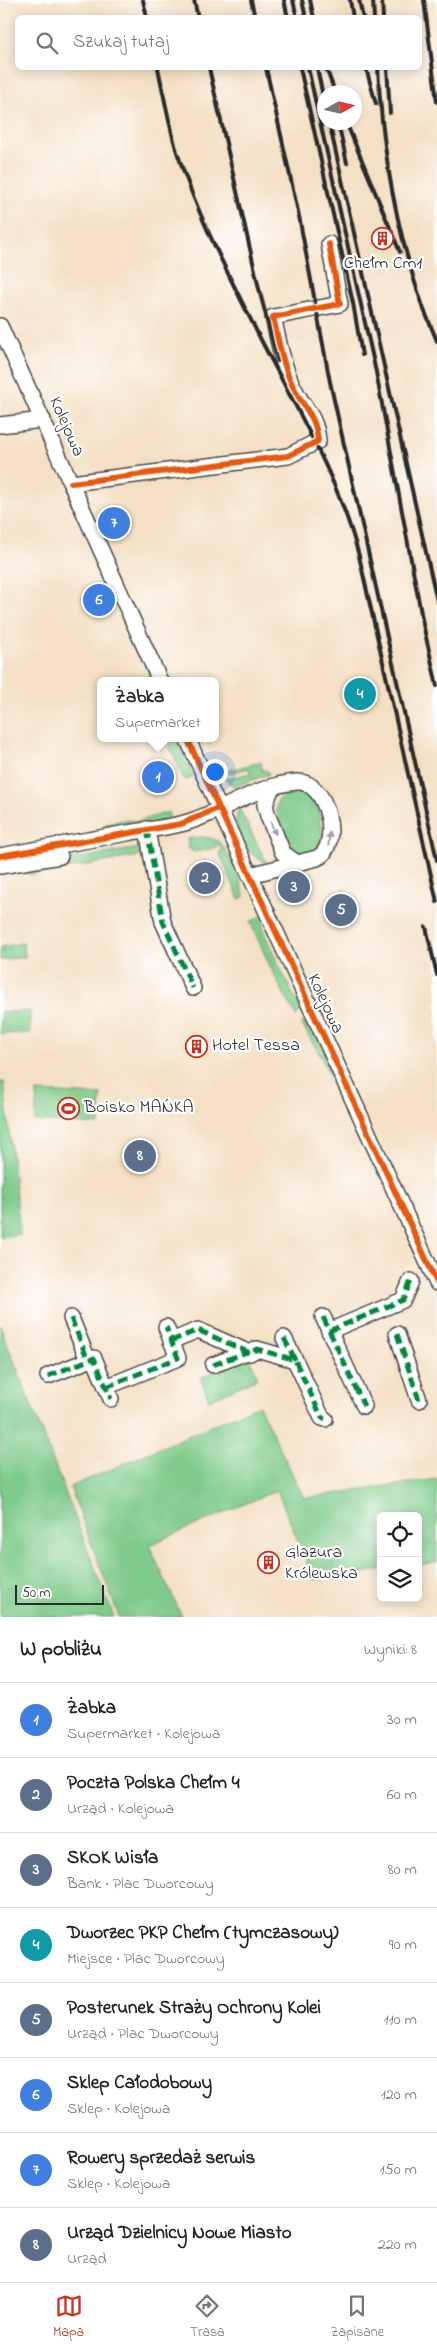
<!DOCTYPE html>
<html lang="pl">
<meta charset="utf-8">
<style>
body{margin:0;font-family:"Indie Flower",sans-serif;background:#f2f2f2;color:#222}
.controls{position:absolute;right:15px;bottom:15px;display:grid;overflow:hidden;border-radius:8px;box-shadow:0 2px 12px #0003}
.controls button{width:45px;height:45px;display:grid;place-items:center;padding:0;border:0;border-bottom:1px solid #e0e0e0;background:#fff;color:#222;font:25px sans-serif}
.compass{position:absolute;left:317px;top:85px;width:45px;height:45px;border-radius:50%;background:#fff;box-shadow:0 2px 12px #0003;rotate:82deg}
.scale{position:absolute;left:15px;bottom:12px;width:89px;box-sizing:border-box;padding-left:5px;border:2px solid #2b2b2b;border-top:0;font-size:14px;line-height:18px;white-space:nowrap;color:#2b2b2b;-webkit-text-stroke:4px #fff;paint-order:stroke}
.you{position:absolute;left:214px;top:771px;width:18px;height:18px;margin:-12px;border:4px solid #fff;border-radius:50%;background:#1a73e8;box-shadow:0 0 0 8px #1a73e833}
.badge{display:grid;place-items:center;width:32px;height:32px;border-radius:50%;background:#c8321e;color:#fff;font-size:16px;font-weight:700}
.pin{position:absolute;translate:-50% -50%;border:2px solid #fff;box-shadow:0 1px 5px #0006}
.popup{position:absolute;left:97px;top:677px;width:122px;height:65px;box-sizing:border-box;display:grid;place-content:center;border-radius:8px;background:#fff;filter:drop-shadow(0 1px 4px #0005);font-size:16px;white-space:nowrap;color:#767676}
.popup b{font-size:19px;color:#222}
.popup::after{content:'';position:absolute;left:50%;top:100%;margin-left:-10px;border:10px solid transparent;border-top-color:#fff}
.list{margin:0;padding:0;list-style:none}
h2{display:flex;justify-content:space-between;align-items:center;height:65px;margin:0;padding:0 20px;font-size:21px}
h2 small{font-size:16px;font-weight:400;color:#767676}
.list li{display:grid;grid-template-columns:32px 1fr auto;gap:15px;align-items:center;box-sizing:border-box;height:75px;padding:0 20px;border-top:1px solid #e0e0e0}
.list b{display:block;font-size:19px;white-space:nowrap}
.list p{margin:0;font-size:16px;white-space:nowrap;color:#767676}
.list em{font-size:16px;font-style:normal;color:#767676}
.icon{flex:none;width:28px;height:28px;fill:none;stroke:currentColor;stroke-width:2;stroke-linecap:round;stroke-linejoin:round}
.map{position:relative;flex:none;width:437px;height:1617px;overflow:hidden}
.search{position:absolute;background:#fff;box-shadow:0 2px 12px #0003;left:15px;right:15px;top:15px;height:55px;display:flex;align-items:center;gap:12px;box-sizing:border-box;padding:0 18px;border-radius:8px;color:#767676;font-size:19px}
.sheet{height:665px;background:#fff}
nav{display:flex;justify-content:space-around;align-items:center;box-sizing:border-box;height:70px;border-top:1px solid #e0e0e0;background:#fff;font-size:14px;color:#767676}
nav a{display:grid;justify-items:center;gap:2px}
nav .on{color:#c8321e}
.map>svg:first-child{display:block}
.green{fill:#7fcb8a;stroke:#557b5a}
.park{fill:url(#park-crowns);stroke:#557b5a}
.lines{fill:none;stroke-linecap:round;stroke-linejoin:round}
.minor-casing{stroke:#494642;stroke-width:18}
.minor{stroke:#fff;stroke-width:15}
.rail{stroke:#2b2b2b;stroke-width:4}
.quiet{stroke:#00873e;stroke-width:5;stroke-dasharray:10 5;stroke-linecap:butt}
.cycleway-casing{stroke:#fff;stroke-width:9}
.cycleway{stroke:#e8590c;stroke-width:6}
.oneway{fill:#a0a0a0}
.labels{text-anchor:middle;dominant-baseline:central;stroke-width:4.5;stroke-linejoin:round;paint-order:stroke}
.poi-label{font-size:18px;fill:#2b2b2b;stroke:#fff;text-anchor:start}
.street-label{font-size:18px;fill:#2b2b2b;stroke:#fff}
</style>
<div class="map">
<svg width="437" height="1617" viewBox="0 0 437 1617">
<defs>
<pattern id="park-crowns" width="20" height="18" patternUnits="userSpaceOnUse" patternTransform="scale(1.25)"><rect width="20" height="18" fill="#7fcb8a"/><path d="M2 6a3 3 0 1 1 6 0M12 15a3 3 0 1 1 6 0" fill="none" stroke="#6eae77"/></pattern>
</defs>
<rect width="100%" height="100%" fill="#fff"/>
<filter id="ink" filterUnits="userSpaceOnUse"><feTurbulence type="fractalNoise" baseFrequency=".02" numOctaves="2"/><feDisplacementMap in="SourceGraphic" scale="10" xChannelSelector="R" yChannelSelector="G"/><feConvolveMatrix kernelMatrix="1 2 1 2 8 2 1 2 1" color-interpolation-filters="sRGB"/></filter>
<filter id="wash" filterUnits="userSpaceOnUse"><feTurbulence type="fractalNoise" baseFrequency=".0096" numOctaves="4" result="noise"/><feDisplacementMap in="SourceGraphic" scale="20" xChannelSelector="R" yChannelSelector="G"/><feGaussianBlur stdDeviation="1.12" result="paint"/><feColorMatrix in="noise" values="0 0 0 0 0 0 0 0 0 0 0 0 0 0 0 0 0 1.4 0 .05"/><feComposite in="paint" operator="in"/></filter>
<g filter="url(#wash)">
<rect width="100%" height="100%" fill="#f4e0c5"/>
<g class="green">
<path d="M166 738H176L193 777 187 780 184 779Z"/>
<path d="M261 762 262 771 267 770 269 774 234 787 225 779 250 773 249 768 224 775 226 771Z"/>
<path d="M297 791C313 794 321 808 320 821 320 826 323 831 323 836 322 842 318 849 313 852 293 863 281 824 276 810 277 797 285 792 297 791Z"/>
<path d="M239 808 267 863C247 856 229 828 239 808Z"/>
<path d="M168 812 170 820 111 831 103 825 123 820 139 821Z"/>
<path d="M200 837C207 837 213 838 219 842 228 849 244 886 244 897L239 899 219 852 222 851 220 845 215 846V848L194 852 189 849 187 839Z"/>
<path d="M139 848 144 850 145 855 29 875 28 867Z"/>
<path d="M262 916 264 933 294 997 303 1003V1008L296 1016 274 975 250 922Z"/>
<path d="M305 1022 313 1027 349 1105 345 1110 321 1057 301 1023Z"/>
<path d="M0 1082H4L20 1234 0 1237Z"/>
<path d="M37 1092 101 1095 99 1125 35 1121Z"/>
<path d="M0 1325 114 1617H0Z"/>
<path d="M259 1405 304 1498 437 1479V1562L418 1565V1516H381V1570L314 1580 277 1490 149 1545 182 1617H119L70 1487Z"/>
</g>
<g class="park">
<path d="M23 943 25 957 0 960V947Z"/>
<path d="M30 1011V1033L0 1034V1012Z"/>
<path d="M249 1356 258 1378 209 1400 200 1378Z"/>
</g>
</g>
<g filter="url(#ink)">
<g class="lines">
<defs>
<g id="minor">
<path d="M0 326 160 681"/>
<path d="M0 425 43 420"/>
<path d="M71 483 288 456 318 441C316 417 306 411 296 392 283 369 279 342 273 317L340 304 329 244"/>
<path d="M187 738 437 1283"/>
<path d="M272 787 265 805 268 816 283 853 297 863"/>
<path d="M147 829 163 922 193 988"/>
<path d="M0 856C42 848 85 841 127 833 148 829 171 828 191 821 227 809 258 785 297 782 328 780 342 847 317 858L250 875"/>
<path d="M0 866 60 856"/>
<path d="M323 1317 364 1406"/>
<path d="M71 1318 88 1360"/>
<path d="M329 1331 403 1300 411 1281"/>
<path d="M397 1334 419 1400"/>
<path d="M284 1338 295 1360"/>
<path d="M171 1341 198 1330 250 1353 257 1349 295 1360 322 1418 325 1419"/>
<path d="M213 1365 247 1352"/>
<path d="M48 1376 94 1358 111 1399"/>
<path d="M106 1387 178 1358 166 1327"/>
</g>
</defs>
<use href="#minor" class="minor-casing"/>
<use href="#minor" class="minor"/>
<g class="rail">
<path d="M143 0 147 18"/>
<path d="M194 0 198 18"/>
<path d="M251 0 255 18"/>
<path d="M284 0 288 18"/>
<path d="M293 0 297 18"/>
<path d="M302 0 306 18"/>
<path d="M310 0 314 18"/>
<path d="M350 0 353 18"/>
<path d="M359 0 363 18"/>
<path d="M373 0 374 18"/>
<path d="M382 0 383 18"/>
<path d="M424 0 437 102"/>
<path d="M158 68C164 96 169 125 177 152 197 214 228 274 257 332 294 405 338 476 359 556L437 902"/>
<path d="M209 68 260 293 278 361"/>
<path d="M266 68 299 216 330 382 437 860"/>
<path d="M300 68 353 303 362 355"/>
<path d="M308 68 376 372 423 624 437 686"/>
<path d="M317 68 324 101"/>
<path d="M326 68 335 92"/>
<path d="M366 68 376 104"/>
<path d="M378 68C382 149 396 230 423 307"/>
<path d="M387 68 390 113"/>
<path d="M329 122 437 601"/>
<path d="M338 122 347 163"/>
<path d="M346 122 400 252"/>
<path d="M420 300 437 341"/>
<path d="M426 927 437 975"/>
</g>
<g class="quiet">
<path d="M147 829 163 922 193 988"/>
<path d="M323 1317 364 1406"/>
<path d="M71 1318 88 1360"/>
<path d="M329 1331 403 1300 411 1281"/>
<path d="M397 1334 419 1400"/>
<path d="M284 1338 295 1360"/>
<path d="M171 1341 198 1330 250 1353 257 1349 295 1360 322 1418 325 1419"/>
<path d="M213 1365 247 1352"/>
<path d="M48 1376 94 1358 111 1399"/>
<path d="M106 1387 178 1358 166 1327"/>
</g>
<defs>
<g id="cycleway">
<path d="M71 483 288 456 318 441C316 417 306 411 296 392 283 369 279 342 273 317L340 304 329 244"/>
<path d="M187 738 437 1283"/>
<path d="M0 856 181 824 218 808"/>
</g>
</defs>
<use href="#cycleway" class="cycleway-casing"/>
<use href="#cycleway" class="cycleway"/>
</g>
<defs><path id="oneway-solid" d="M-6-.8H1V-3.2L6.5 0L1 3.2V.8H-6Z" transform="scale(1.25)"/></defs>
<g class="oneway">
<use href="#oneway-solid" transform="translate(273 828) rotate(69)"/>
<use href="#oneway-solid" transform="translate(329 839) rotate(-86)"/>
</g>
</g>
<defs>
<symbol id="building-ring" viewBox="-11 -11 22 22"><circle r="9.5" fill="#fff" stroke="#c8321e" stroke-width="1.5"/><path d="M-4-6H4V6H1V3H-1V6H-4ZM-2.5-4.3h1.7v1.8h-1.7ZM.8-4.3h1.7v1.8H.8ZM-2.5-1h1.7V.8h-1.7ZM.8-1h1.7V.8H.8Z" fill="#c8321e"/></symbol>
<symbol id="stadium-ring" viewBox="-11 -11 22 22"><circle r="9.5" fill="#fff" stroke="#c8321e" stroke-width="1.5"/><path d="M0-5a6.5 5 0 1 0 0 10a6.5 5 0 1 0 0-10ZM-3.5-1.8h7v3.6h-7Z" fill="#c8321e"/></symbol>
</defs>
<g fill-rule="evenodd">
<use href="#building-ring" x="370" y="226" width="25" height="25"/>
<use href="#building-ring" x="184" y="1034" width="25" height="25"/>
<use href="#stadium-ring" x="56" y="1096" width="25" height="25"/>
<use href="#building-ring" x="256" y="1550" width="25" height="25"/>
</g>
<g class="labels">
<g class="poi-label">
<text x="383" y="264" text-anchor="middle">Chełm Cm1</text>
<text x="212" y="1046">Hotel Tessa</text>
<text x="84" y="1108">Boisko MAŃKA</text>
<text x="285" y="1553">Glazura<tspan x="285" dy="21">Królewska</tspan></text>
</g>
<g class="street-label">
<text transform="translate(66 427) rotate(66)">Kolejowa</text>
<text transform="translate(325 1004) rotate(65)">Kolejowa</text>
</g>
</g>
</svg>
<div class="controls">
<button><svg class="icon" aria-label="locate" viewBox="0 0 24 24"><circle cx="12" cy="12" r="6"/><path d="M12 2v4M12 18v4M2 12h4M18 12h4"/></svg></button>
<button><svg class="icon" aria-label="layers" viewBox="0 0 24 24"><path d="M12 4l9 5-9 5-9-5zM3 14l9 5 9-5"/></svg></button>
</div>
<svg class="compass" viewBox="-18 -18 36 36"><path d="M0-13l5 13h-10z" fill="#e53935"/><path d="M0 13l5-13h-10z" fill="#767676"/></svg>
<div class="scale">50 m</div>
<div class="you"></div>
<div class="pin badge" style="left:158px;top:777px;background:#3f7fe0">1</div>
<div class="popup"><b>Żabka</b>Supermarket</div>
<div class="pin badge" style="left:205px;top:878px;background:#5c6f8a">2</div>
<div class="pin badge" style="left:294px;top:887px;background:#5c6f8a">3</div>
<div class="pin badge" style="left:360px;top:694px;background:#0f9aa8">4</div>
<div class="pin badge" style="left:341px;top:910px;background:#5c6f8a">5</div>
<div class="pin badge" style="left:99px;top:600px;background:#3f7fe0">6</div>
<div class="pin badge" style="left:114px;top:523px;background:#3f7fe0">7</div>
<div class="pin badge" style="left:140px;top:1156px;background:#5c6f8a">8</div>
<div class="search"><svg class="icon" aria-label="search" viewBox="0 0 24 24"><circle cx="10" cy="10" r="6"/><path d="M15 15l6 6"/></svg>Szukaj tutaj</div>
</div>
<section class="sheet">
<h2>W pobliżu<small>Wyniki: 8</small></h2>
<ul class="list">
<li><span class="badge" style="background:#3f7fe0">1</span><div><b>Żabka</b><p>Supermarket · Kolejowa</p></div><em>30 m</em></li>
<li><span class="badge" style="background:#5c6f8a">2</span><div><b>Poczta Polska Chełm 4</b><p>Urząd · Kolejowa</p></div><em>60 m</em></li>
<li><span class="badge" style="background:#5c6f8a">3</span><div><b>SKOK Wisła</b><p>Bank · Plac Dworcowy</p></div><em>80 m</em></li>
<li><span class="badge" style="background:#0f9aa8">4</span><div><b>Dworzec PKP Chełm (tymczasowy)</b><p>Miejsce · Plac Dworcowy</p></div><em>90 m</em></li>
<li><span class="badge" style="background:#5c6f8a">5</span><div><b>Posterunek Straży Ochrony Kolei</b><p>Urząd · Plac Dworcowy</p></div><em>110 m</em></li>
<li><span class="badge" style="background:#3f7fe0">6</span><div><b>Sklep Całodobowy</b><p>Sklep · Kolejowa</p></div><em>120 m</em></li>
<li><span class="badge" style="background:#3f7fe0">7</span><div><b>Rowery sprzedaż serwis</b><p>Sklep · Kolejowa</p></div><em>150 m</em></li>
<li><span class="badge" style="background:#5c6f8a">8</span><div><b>Urząd Dzielnicy Nowe Miasto</b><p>Urząd</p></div><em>220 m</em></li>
</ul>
</section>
<nav>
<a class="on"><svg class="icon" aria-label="map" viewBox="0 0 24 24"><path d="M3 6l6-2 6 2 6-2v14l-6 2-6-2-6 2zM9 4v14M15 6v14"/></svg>Mapa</a>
<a><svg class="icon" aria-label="directions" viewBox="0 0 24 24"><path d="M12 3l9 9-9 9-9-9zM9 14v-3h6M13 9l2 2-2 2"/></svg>Trasa</a>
<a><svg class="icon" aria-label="saved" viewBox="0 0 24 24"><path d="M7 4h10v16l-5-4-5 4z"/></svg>Zapisane</a>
</nav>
